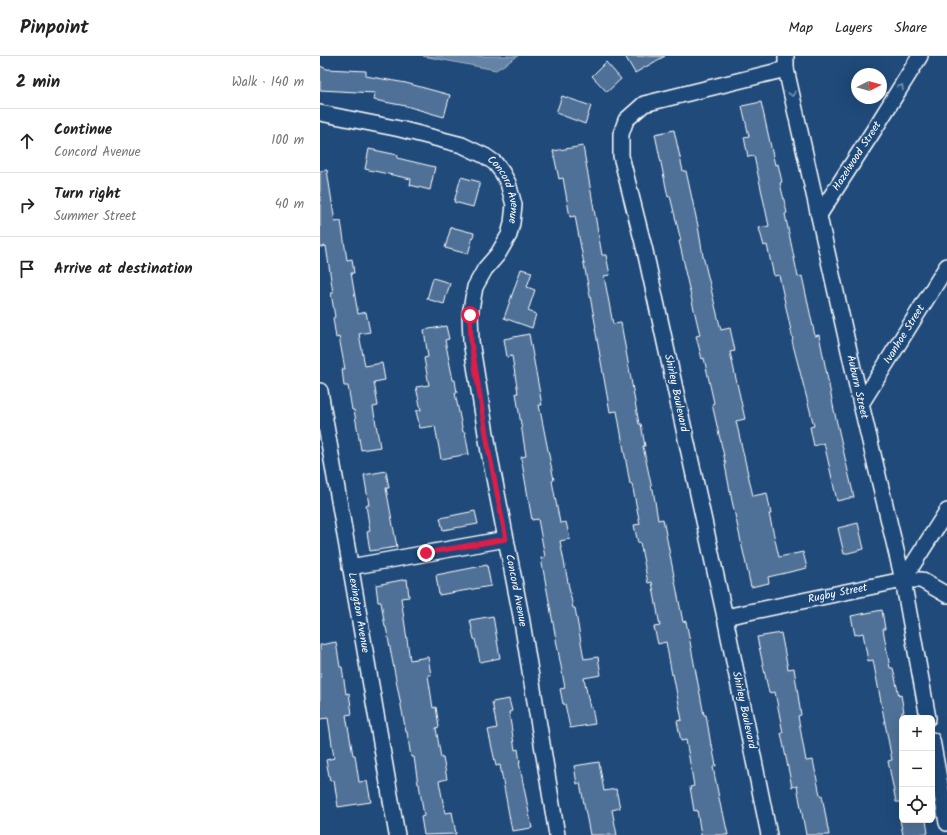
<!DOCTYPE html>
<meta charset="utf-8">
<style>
body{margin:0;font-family:Kalam,sans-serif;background:#f2f2f2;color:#222}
.controls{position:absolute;right:12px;bottom:12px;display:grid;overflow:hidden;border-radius:6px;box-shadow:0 4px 16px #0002}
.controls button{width:36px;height:36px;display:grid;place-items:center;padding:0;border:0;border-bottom:1px solid #e0e0e0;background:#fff;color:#222;font:20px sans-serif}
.compass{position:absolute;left:531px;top:12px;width:36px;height:36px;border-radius:50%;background:#fff;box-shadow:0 4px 16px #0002;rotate:85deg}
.stop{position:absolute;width:12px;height:12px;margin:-9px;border:3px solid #e11d48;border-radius:50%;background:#fff}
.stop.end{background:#e11d48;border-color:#fff;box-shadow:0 1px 4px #0008}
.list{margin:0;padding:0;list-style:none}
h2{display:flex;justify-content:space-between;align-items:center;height:52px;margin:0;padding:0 16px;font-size:17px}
h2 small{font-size:13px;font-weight:400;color:#767676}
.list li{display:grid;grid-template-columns:26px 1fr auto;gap:12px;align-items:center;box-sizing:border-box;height:64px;padding:0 16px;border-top:1px solid #e0e0e0}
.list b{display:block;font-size:15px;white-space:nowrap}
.list p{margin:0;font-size:13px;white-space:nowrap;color:#767676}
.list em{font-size:13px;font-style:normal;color:#767676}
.icon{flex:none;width:22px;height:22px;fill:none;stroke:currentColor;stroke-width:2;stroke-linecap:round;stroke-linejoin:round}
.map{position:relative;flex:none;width:627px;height:779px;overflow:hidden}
header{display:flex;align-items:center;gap:24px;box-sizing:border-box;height:56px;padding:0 20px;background:#fff;border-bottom:1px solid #e0e0e0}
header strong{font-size:19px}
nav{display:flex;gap:22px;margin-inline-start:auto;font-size:14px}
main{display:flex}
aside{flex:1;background:#fff}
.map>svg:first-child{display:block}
.water{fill:#6583a4;stroke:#a3b5c8}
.building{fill:#507197;stroke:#fff}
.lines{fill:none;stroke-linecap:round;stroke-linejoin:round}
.street-casing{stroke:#fff;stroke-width:18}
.street{stroke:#1f4a7a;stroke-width:15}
.oneway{stroke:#7992af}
.route{stroke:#e11d48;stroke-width:5}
.labels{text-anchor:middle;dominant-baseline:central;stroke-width:3.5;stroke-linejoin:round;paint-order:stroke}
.street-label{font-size:11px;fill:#fff;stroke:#1f4a7a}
</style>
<header>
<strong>Pinpoint</strong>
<nav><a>Map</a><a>Layers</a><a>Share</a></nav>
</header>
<main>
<aside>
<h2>2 min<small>Walk · 140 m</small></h2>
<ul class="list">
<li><svg class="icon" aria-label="ahead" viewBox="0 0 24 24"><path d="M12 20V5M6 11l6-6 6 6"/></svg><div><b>Continue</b><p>Concord Avenue</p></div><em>100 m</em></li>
<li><svg class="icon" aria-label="right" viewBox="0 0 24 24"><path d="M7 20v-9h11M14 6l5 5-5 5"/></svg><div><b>Turn right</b><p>Summer Street</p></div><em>40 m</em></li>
<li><svg class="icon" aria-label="arrive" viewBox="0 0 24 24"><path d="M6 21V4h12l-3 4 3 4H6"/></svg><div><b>Arrive at destination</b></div></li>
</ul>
</aside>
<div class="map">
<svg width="627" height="779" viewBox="0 0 627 779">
<rect width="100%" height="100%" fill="#1f4a7a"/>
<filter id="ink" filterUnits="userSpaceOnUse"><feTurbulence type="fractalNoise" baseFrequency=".025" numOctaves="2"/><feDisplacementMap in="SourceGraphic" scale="8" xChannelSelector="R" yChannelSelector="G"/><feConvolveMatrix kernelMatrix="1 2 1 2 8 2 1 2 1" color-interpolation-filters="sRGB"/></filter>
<g filter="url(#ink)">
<path class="water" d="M103 0H198L176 14Z"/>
<g class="building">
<path d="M305 0H345L315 17Z"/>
<path d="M286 6 301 23 287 36 272 20Z"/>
<path d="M0 10 7 13 46 15V20L86 27 130 39 124 61 86 50 54 44 55 37 0 34Z"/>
<path d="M242 40 271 50 265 68 236 57Z"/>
<path d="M441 46 455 109 458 108 462 126 460 127 467 157 465 158 478 221 482 220 495 280 499 279 514 354 534 441 517 445 504 387 494 390 490 371 494 370 472 285 473 284 459 219 454 220 447 189 444 190 439 172 449 170 434 100 428 101 424 81 429 80 422 50Z"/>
<path d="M354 74 363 115H366L378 170 383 200 401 274 410 272 415 295 410 296 425 363 416 365 433 440 447 437 451 458H449L459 501 483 496 487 512 448 521 449 527 431 531 412 445 405 409H406L392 348 394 347 384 302 382 303 376 280 380 279 364 211H365L359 185H361L350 140 348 141 335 78Z"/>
<path d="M263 90 282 199H286L290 219 284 220 293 268 301 267 319 368H321L325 390H323L332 433H333L338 464 343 463 363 566 366 565 384 659H386L391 689H392L396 710 393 711 402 757 403 756 408 779H381L377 754 374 755 370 731 374 730 366 684 361 685 357 665 362 664 353 618 352 619 346 586 338 588 334 571 340 570 332 526 328 527 320 486 318 487 314 469 320 468 312 428H310L297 355 290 356 275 272H276L255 160 250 161 243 122 239 123 233 95Z"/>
<path d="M49 93 78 99 77 102 115 111 110 134 90 129 91 123 45 113Z"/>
<path d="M7 114 15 166 21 165 27 204 32 203 34 217H31L38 258 46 256 50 276 39 278 45 310 62 307 65 324 54 326 58 350 53 351 60 391 41 394 34 354H32L28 330H24L22 313H25L19 281 16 282 13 262 15 261 11 237H13L6 190 0 191V115Z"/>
<path d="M141 121 160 126 153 151 134 146Z"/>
<path d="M131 171 154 177 148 198 125 192Z"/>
<path d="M201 213 212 216 207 231 215 234 208 255 216 258 212 272 184 262Z"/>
<path d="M113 222 130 227 124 248 107 243Z"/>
<path d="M126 270 129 283 125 284 133 324H135L137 337H135L143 376H145L149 398 121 403 115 370 100 372 96 355 101 354 96 331 109 329 104 302 108 301 104 274Z"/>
<path d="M209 278 222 349H219L234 424 232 425 240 467 246 466 250 483 240 485 253 552H255L264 603 278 601 281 619 264 622 270 652 272 651 275 668 250 672 245 648H243L240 633 245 632 221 502 225 501 218 463 212 464 201 401 206 400 196 337H198L192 300 187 301 184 283Z"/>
<path d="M66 415 69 432H66L77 491 50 495 47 476 50 475 46 449H49L44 419Z"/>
<path d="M155 455 158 468 123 474 120 462Z"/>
<path d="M538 467 544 493 524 498 518 472Z"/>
<path d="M167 509 171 530 119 539 116 519Z"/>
<path d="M87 523 89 541 81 542 90 604 108 601 111 619H108L113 652 116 651 119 671 116 672 121 702H123L127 723 119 725 125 757 132 756 136 778 104 779 101 761 104 760 99 728H98L94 701H91L87 676H86L66 571H65L61 546H58L56 529Z"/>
<path d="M562 554 565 573H563L570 612H573L579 640 581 639 584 656H582V746H576L568 705 572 704 553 604 548 605 543 577 535 579 531 560Z"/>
<path d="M173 560 180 602 160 606 155 583H154L150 564Z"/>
<path d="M461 577 468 613 474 612 481 659 478 660 486 705 493 704 500 739H502L509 779H486L477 730 472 731 461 677H463L455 636 449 637 437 581Z"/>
<path d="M16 586 20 611H22L26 638 29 637 32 658 26 659 33 699H35L39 726 47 725 51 746 18 751 14 724 10 725 6 704 14 702 8 662 0 663V589Z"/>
<path d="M189 643 192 655 189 656 195 694 198 693 200 706H199L212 772 192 775 180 709 176 710 168 674 177 672 172 646Z"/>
<path d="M279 706 284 735 296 733 300 752 292 754 297 779H270L260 727 257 728 254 710Z"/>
<path d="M580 764H606L608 777 596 779H583Z"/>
</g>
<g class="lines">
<defs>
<g id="street">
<path id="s1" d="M466 0V13L541 348 583 524 608 662"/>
<path id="s2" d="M0 57 80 73 142 89 165 100 175 107 182 116 188 127 194 149 192 167 189 179 178 198 165 213 155 231 150 259 151 285 169 396 201 560 237 779"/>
<path id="s3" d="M499 159 554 74 600 0"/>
<path id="s4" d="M0 335 77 779"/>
<path id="s5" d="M541 348 627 210"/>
<path d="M30 511 186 483"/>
<path d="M583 524 627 455"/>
<path id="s6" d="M405 561 583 524H601L627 539"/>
<path d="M612 684 627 767"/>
<path d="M449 779 405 561 325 195 301 100V78L306 64 324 48 466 13"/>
</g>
</defs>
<use href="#street" class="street-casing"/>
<use href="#street" class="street"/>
</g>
<defs><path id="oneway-chevron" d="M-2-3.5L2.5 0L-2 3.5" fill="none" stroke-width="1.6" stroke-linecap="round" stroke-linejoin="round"/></defs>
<g class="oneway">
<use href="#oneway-chevron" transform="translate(581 31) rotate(-58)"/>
<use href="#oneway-chevron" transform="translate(472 38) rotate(77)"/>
</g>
</g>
<g class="lines" filter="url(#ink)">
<path class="route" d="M106 497 186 483 169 396 151 286 150 259"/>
</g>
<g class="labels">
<g class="street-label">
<text stroke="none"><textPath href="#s3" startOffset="70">Hazelwood Street</textPath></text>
<text stroke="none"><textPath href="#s2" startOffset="212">Concord Avenue</textPath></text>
<text stroke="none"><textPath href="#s5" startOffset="82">Ivanhoe Street</textPath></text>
<text stroke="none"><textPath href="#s1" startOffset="339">Auburn Street</textPath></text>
<text transform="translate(356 337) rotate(78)">Shirley Boulevard</text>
<text stroke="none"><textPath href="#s2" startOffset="631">Concord Avenue</textPath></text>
<text stroke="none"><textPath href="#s6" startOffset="115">Rugby Street</textPath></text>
<text stroke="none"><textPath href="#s4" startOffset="225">Lexington Avenue</textPath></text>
<text transform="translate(424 654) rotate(78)">Shirley Boulevard</text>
</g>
</g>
</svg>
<div class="controls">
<button>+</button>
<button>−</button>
<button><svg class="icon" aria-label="locate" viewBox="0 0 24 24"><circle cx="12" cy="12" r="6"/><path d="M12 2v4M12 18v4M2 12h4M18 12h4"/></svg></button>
</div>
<svg class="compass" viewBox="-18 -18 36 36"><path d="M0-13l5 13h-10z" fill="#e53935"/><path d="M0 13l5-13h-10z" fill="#767676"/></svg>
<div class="stop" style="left:150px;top:259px"></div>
<div class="stop end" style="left:106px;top:497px"></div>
</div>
</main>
